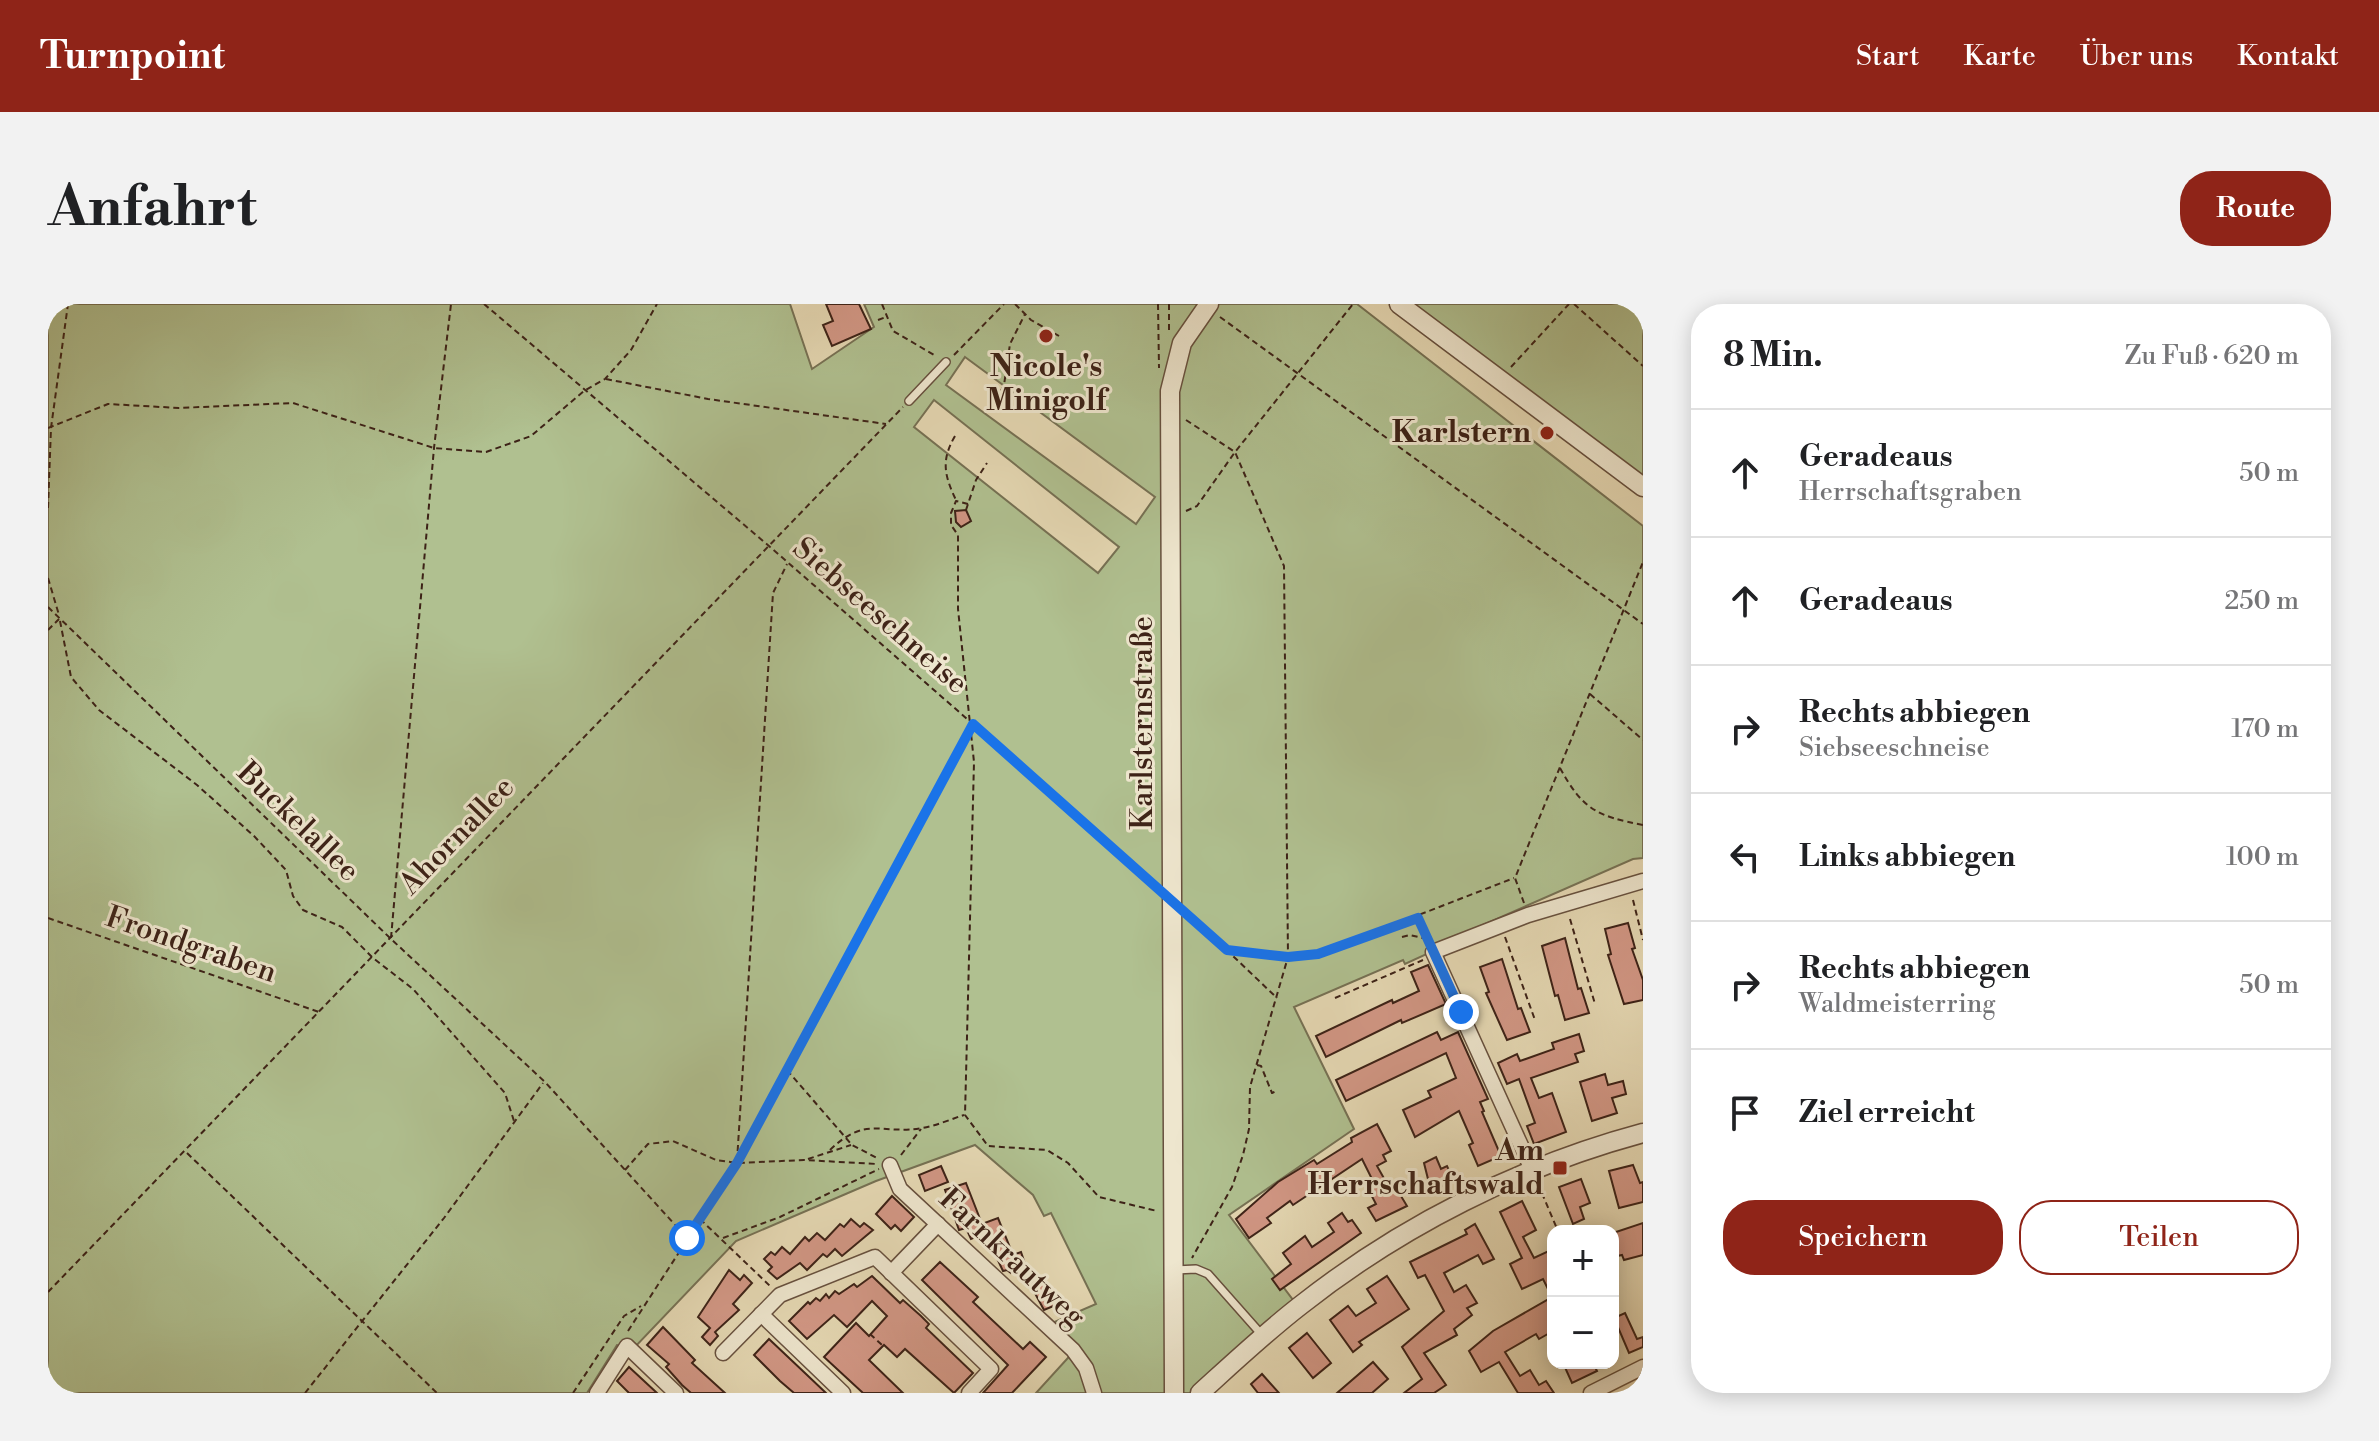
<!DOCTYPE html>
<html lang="de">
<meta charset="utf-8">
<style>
body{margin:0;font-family:"Libre Bodoni",serif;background:#f2f2f2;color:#202124}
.controls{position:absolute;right:24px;bottom:24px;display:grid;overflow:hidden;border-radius:16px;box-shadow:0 4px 20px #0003}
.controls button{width:72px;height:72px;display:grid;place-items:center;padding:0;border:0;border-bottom:2px solid #e0e0e0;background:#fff;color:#202124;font:40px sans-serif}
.stop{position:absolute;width:24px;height:24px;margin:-18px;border:6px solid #1a73e8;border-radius:50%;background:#fff}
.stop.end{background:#1a73e8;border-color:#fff;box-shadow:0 2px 8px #0008}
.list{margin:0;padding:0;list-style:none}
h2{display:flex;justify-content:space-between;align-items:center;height:104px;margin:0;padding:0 32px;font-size:34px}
h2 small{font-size:26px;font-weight:400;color:#757577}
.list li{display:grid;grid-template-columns:52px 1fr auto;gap:24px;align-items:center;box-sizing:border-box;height:128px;padding:0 32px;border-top:2px solid #e0e0e0}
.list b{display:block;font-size:30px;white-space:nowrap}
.list p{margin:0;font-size:26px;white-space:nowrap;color:#757577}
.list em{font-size:26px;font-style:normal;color:#757577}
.actions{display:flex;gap:16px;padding:24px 32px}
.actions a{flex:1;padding:18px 0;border:2px solid #8f2418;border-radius:32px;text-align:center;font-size:28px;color:#8f2418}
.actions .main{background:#8f2418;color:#fff}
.icon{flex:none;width:44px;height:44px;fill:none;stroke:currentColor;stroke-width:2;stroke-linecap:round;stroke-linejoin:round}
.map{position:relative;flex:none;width:1595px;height:1089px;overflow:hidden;border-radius:32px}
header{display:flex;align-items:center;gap:48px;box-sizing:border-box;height:112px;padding:0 40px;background:#8f2418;color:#fff}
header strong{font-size:38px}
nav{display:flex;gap:44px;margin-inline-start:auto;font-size:28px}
.intro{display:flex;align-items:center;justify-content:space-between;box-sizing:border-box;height:192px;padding:0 48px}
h1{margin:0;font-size:56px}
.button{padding:20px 36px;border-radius:32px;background:#8f2418;color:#fff;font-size:28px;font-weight:700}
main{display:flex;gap:48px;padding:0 48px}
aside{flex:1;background:#fff;border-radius:32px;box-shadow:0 4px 20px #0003}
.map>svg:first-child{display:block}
.green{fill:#b0c090;stroke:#767154;stroke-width:2;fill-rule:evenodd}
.building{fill:#d29785;stroke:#3d2217;stroke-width:2}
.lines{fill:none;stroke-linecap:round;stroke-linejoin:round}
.service-casing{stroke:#67503e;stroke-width:10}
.minor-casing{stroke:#67503e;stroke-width:17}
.tertiary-casing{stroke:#67503e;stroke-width:21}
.path{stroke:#3d2217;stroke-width:2;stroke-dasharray:6 4;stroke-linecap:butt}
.service{stroke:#eee6ce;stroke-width:7}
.minor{stroke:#eee6ce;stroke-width:14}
.tertiary{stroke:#eee6ce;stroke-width:18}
.route{stroke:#1a73e8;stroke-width:10}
.poi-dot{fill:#8f2418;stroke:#eee6ce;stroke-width:3}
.labels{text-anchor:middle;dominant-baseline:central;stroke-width:6;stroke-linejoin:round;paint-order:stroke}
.poi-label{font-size:30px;font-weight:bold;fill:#3d2217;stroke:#eee6ce;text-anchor:end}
.street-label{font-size:30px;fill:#3d2217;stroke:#eee6ce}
</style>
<header>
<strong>Turnpoint</strong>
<nav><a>Start</a><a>Karte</a><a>Über uns</a><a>Kontakt</a></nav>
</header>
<div class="intro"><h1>Anfahrt</h1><a class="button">Route</a></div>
<main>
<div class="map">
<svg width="1595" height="1089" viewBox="0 0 1595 1089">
<rect width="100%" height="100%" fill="#e5d8b3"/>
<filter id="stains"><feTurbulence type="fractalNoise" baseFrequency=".0025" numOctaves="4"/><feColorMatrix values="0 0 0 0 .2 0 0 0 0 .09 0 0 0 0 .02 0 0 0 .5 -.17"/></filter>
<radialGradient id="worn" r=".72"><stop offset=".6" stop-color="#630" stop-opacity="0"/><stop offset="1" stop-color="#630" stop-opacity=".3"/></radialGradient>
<g class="green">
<path d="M0 0H742L764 65 826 23 816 0H1309L1595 222V554L1585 555 1380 645 1381 649 1357 660 1355 656 1246 703 1306 825 1181 911 1245 996 1149 1089H988L1029 1044 1004 1019 1048 1000 1003 909 996 912 985 891 927 841 828 877 688 937 586 1044 569 1041 539 1089H0ZM917 53 1107 193 1088 220 898 81ZM886 96 1071 243 1050 269 866 123Z"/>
<path d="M1351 0H1595V183Z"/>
</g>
<g class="building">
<path d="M778 0H811L823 25 784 42 775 21 785 17Z"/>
<path d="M918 206 923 217 913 223 908 218 907 207Z"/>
<path d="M1580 619 1587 644 1584 645 1595 676V696L1576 700 1560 651 1563 650 1557 625Z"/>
<path d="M1517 634 1530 685 1533 684 1541 709 1517 716 1510 691 1507 692 1494 642Z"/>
<path d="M1454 655 1470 705 1473 704 1482 728 1459 736 1438 689 1441 688 1432 663Z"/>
<path d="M1380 661 1398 700 1354 719 1353 716 1278 753 1268 732 1344 696 1345 699 1371 687 1363 668Z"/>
<path d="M1389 728 1393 736 1410 728 1440 795 1432 798 1436 807 1434 808 1453 852 1430 862 1421 841 1425 839 1411 807 1367 833 1355 806 1383 793 1380 787 1408 774 1398 749 1298 797 1288 776Z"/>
<path d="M1531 730 1536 747 1527 750 1530 758 1483 774 1491 794 1504 789 1518 828 1486 840 1479 822 1487 819 1471 775 1459 780 1450 759 1469 750 1472 757 1506 745 1504 739Z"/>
<path d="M1557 770 1560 781 1575 777 1578 790 1564 794 1569 809 1544 817 1532 778Z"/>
<path d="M1329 820 1343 847 1335 851 1338 857 1329 862 1342 885 1347 882 1359 902 1328 917 1320 904 1328 900 1319 883 1326 879 1314 855 1245 901 1242 897 1219 914 1223 919 1201 934 1188 915 1230 878 1266 856 1269 860 1304 838 1303 834Z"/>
<path d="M1388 853 1393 865 1399 862 1406 877 1383 887 1376 859Z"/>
<path d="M1585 861 1592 879 1595 878V898L1571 904 1561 867Z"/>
<path d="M893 862 900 878 877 887 871 871Z"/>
<path d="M1533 875 1542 899 1532 903 1536 915 1525 920 1511 883Z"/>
<path d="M918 879 934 920 950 914 965 951 973 948 978 963 963 969 959 966 955 967 937 929 923 935 918 924 911 926 897 886Z"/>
<path d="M844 892 866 913 853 927 847 921 843 925 828 910Z"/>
<path d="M1474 897 1488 926 1475 933 1486 954 1505 945V1027L1491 1035 1488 1030 1457 1048 1472 1072 1482 1066 1491 1081 1498 1077 1506 1089H1470L1451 1058 1433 1068 1421 1047 1445 1027 1504 993 1495 975 1474 985 1462 960 1474 954 1452 908Z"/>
<path d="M1294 909 1300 918 1304 916 1313 929 1232 986 1224 975 1243 960 1235 949 1257 932 1264 943 1286 928 1280 919Z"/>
<path d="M803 915 812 923 816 919 825 926 794 952 787 945 779 953 775 950 759 966 752 959 729 975 720 967 724 963 716 955 723 948 727 951 734 943 742 950 757 933 761 937 769 929 777 936 792 920 796 923Z"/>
<path d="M1595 919V951L1576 956 1574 951 1565 953V929Z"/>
<path d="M1427 920 1446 955 1435 960 1430 951 1396 969 1406 988 1418 981 1429 999 1419 1004 1424 1011 1406 1025 1409 1031 1376 1049 1398 1081 1386 1089H1356L1374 1075 1354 1043 1396 1007 1377 971 1370 974 1362 958 1419 930 1417 926Z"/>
<path d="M892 958 930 993 925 998 975 1045 982 1038 998 1053 964 1089H935L960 1061 874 976Z"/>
<path d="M681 966 692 976 696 971 704 979 685 1000 691 1006 667 1028 670 1032 662 1041 654 1033 662 1024 650 1013Z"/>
<path d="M824 972 852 999 855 996 873 1012 881 1020 878 1024 925 1069 906 1089 857 1045 849 1053 836 1041 821 1056 855 1089H815L776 1053 808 1019 821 1032 839 1012 824 997 799 1023 786 1011 759 1035 741 1017 760 998 762 1000 768 994 772 997 778 990 781 994 787 987 791 990 806 980 809 983Z"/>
<path d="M1339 972 1361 1005 1311 1038 1314 1041 1305 1048 1282 1016 1300 1002 1308 1012 1328 999 1319 985Z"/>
<path d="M996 974 1008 1001 996 1006 982 980Z"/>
<path d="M1577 1009 1589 1035 1595 1033V1043L1581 1049 1566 1014Z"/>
<path d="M615 1023 647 1056 644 1059 677 1089H643L634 1081 618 1063 621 1060 599 1041Z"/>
<path d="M1259 1029 1283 1059 1265 1074 1241 1044Z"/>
<path d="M721 1035 758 1070 778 1089H746L732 1077 706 1051Z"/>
<path d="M1325 1058 1340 1075 1324 1089H1289Z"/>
<path d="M1515 1059H1545L1549 1067 1524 1079Z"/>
<path d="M581 1063 609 1089H581L569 1077Z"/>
<path d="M1214 1070 1231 1089H1210L1203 1080Z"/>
</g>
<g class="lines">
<defs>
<g id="service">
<path d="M861 97 898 58"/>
<path d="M1127 966 1148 965 1160 970 1214 1031"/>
</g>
<g id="minor">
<path d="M842 861 852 885 1025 1046 1038 1064 1046 1089"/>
<path d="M1485 868 1385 648 1480 611 1595 577"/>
<path d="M843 969 890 920"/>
<path d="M713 1010 795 1089"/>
<path d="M675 1049 732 991 827 953 943 1065 921 1089"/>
<path d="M549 1089 579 1042 628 1089"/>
<path d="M1543 1089 1595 1063"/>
</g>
<g id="tertiary">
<path d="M1351 0 1595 183"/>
<path d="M1126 1089 1122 87 1134 39 1161 0"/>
<path d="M1152 1089C1185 1059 1218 1028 1253 1001 1353 922 1472 862 1595 829"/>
</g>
</defs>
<use href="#service" class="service-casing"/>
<use href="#minor" class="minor-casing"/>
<use href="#tertiary" class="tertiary-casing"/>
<g class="path">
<path d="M436 0 721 242 1107 579"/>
<path d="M834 0 845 27 888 52"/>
<path d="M967 0 983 16 1011 32"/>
<path d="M1110 0 1111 64"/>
<path d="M1121 0V27"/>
<path d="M1526 0 1595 62"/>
<path d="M1172 13 1595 320"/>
<path d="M830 16 838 13"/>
<path d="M906 51 956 0"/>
<path d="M1463 63 1521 0"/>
<path d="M558 75 660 95 838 120"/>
<path d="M948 96 956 81 962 40 977 10"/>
<path d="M1138 116 1187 148 1236 262 1240 653 1202 783 1201 825 1195 851 1184 883 1144 954"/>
<path d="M0 124 60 100 131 104 245 99 386 144 438 148 483 132 536 87 557 75 583 46 609 0"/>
<path d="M907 132C893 156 896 171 908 196"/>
<path d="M920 200 908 197 903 209V221L910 231V305L926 458 917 811 940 842 999 846 1020 859 1051 893 1109 907"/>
<path d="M0 204 3 124 20 0"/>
<path d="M918 206 928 176 939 159"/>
<path d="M1138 207 1149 202 1187 148 1305 0"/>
<path d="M0 274 11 311"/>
<path d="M0 303 343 635 497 778 639 934"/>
<path d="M12 317 23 373 51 406 149 481 206 532 238 566 245 592 255 606 294 623 325 654 365 685 457 789 466 817"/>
<path d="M0 326 11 315"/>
<path d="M1542 390 1595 436"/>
<path d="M1512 464C1535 506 1549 512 1595 521"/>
<path d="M1585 596 1595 636"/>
<path d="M1476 599 1467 574 1595 258"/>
<path d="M1142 611 1229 694"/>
<path d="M0 614 271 708"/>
<path d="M1371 615 1380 635"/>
<path d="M1522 615 1547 700"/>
<path d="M1354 633 1362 631 1379 635"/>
<path d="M1457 633 1487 716"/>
<path d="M343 634 386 144 403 0"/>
<path d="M1180 646 1240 653 1270 650 1466 574"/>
<path d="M1287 694 1375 656"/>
<path d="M1209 761 1213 762 1224 789 1228 787"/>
<path d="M739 766 804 841 831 855"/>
<path d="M782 846C818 811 833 831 874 824 888 822 903 815 916 811"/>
<path d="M139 849 389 1089"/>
<path d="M853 851 873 825"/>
<path d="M760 855 803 841"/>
<path d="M689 857 725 289 739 260"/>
<path d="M577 866 600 840 625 837 668 856 689 859 756 856 829 860"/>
<path d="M1490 880 1510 927"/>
<path d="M652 915 722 982"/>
<path d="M675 934 732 913 831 865"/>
<path d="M0 988 855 103"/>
<path d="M580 1027 689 859 924 421"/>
<path d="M822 1030 835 1042"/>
<path d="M257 1089 396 914 495 779"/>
<path d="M525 1089 576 1012 593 1002"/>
</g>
<use href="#service" class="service"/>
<use href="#minor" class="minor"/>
<use href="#tertiary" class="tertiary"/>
</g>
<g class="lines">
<path class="route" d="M639 934 689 859 925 420 1179 646 1240 653 1270 650 1370 614 1413 708"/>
</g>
<g class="poi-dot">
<circle cx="998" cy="32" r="8"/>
<circle cx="1499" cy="129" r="8"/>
<rect x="1504" y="856" width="16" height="16" rx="4"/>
</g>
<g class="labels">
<g class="poi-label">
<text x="998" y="63" text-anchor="middle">Nicole's<tspan x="998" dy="34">Minigolf</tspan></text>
<text x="1483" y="129">Karlstern</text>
<text x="1496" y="847">Am<tspan x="1496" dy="34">Herrschaftswald</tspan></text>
</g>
<g class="street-label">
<text transform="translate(832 312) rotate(41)">Siebseeschneise</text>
<text transform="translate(1095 419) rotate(-90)">Karlsternstraße</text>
<text transform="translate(250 518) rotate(44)">Buckelallee</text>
<text transform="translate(409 532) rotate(-46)">Ahornallee</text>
<text transform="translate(143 641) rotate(19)">Frondgraben</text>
<text transform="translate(964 954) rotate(43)">Farnkrautweg</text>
</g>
</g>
<rect width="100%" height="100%" filter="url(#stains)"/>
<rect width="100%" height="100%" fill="url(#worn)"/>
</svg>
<div class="controls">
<button>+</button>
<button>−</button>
</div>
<div class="stop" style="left:639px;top:934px"></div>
<div class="stop end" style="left:1413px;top:708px"></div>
</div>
<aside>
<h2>8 Min.<small>Zu Fuß · 620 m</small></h2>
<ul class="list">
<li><svg class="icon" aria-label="ahead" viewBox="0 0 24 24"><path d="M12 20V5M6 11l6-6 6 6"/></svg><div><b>Geradeaus</b><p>Herrschaftsgraben</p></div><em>50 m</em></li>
<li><svg class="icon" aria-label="ahead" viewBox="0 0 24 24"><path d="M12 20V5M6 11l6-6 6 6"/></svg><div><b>Geradeaus</b></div><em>250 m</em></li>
<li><svg class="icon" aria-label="right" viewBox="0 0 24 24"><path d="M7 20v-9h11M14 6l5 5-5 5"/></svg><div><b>Rechts abbiegen</b><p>Siebseeschneise</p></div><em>170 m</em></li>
<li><svg class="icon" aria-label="left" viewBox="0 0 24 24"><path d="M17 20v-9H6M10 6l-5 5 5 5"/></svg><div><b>Links abbiegen</b></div><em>100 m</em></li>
<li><svg class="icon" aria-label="right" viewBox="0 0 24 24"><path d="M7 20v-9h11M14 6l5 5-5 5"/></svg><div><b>Rechts abbiegen</b><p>Waldmeisterring</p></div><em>50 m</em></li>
<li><svg class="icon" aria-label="arrive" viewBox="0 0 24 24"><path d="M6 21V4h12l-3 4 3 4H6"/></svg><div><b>Ziel erreicht</b></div></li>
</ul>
<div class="actions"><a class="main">Speichern</a><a>Teilen</a></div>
</aside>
</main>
